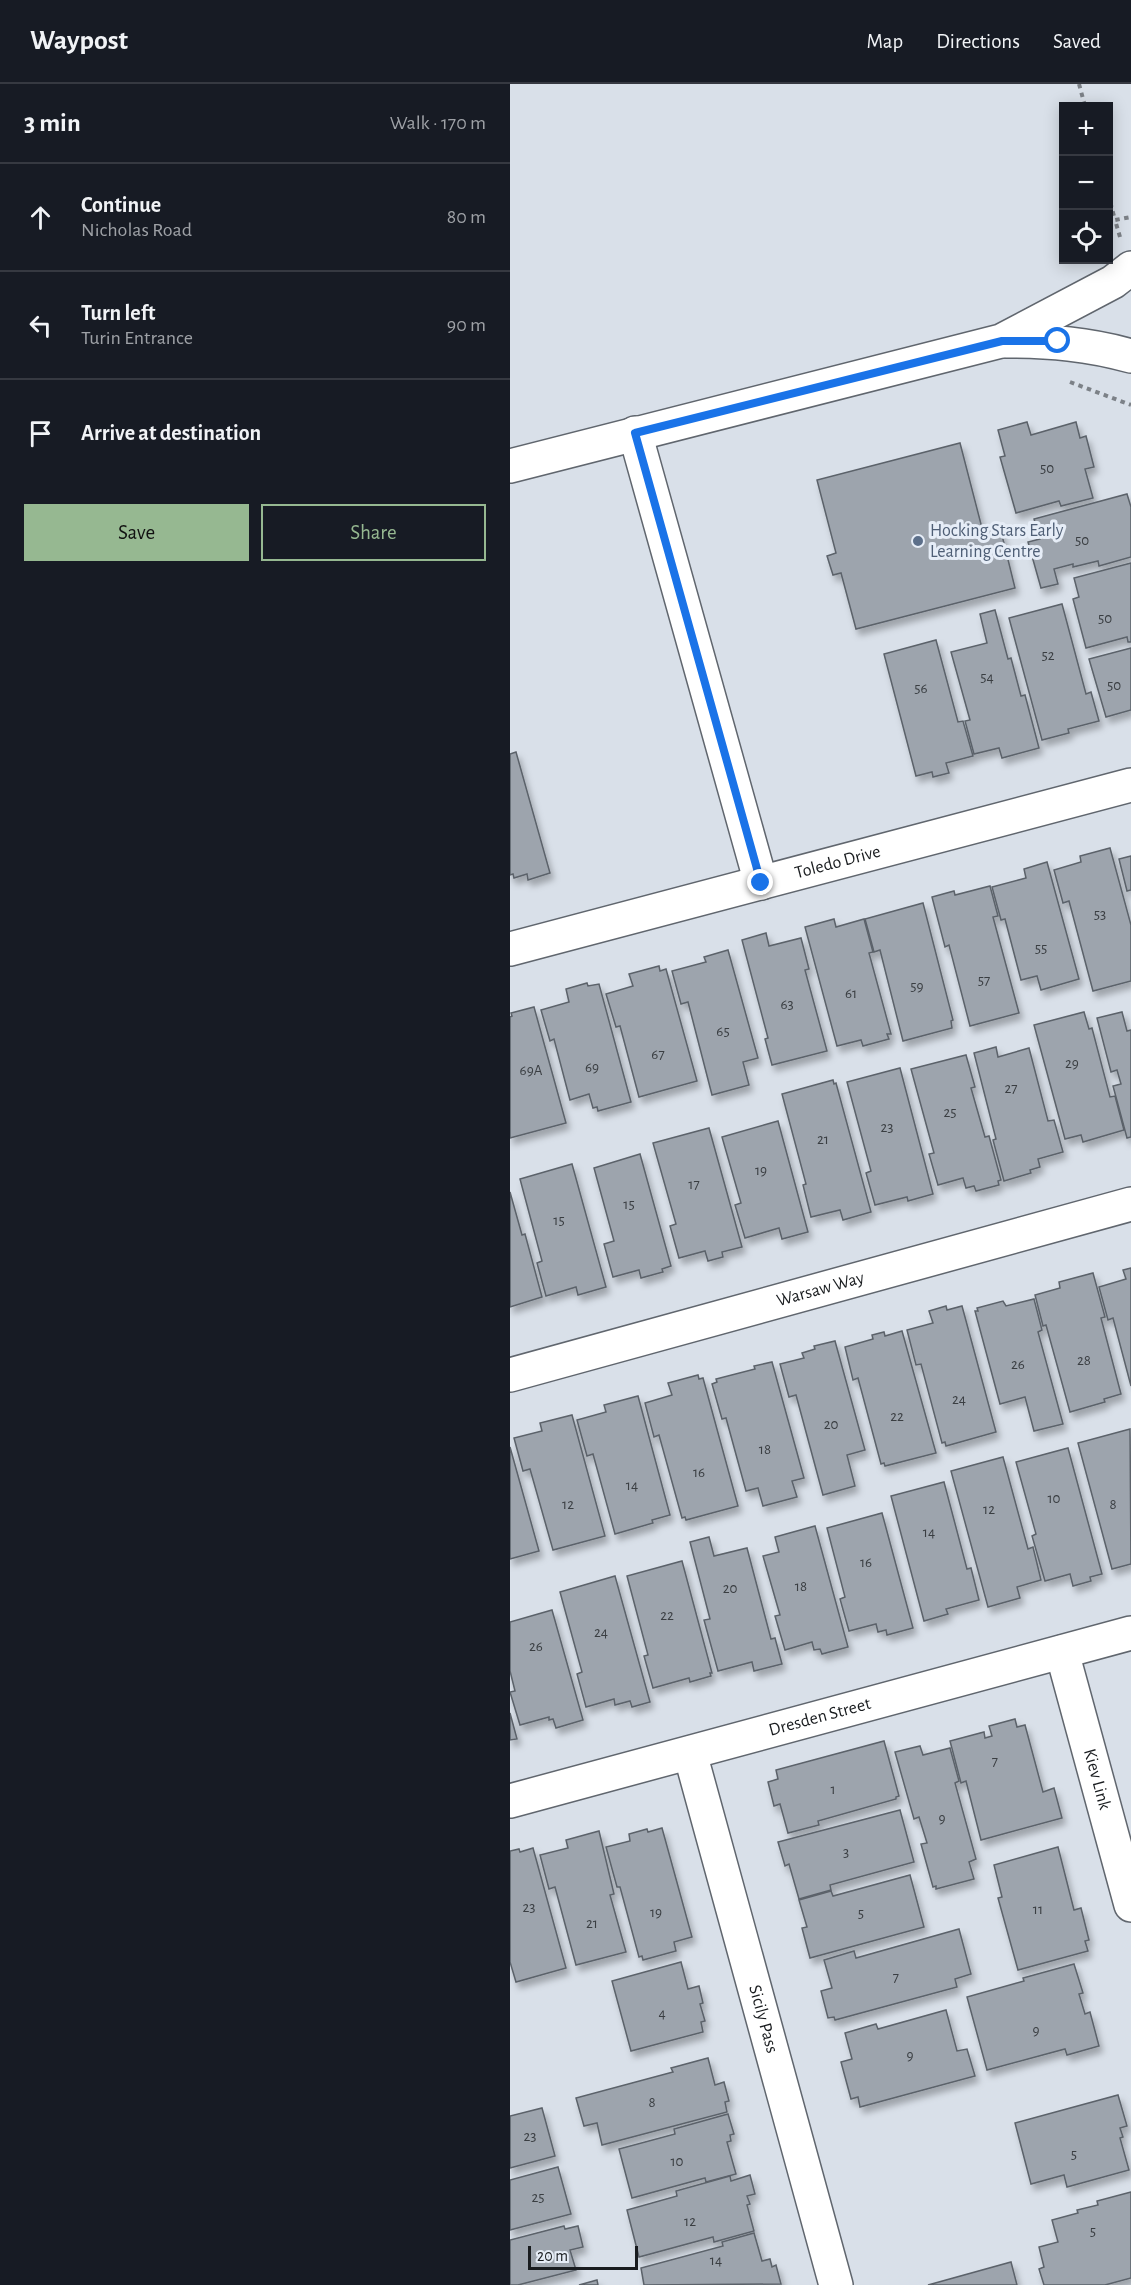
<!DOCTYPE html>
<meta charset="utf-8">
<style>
body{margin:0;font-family:"Alegreya Sans",sans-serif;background:#20242c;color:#f1f3f6}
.controls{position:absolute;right:18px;top:18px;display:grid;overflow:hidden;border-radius:0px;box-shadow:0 3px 15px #0003}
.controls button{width:54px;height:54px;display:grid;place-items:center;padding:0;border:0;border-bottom:2px solid #363941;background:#171b24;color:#f1f3f6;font:30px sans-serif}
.scale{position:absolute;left:18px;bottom:15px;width:110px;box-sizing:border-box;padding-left:6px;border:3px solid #191c1f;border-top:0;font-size:16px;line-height:21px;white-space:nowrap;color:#191c1f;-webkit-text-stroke:4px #e6edf7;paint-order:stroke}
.stop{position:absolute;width:18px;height:18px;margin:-14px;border:4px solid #1a73e8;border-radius:50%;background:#fff}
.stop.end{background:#1a73e8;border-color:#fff;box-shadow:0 2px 6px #0008}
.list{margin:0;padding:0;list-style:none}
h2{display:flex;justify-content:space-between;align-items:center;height:78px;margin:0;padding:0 24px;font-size:26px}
h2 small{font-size:20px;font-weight:400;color:#9ea1a6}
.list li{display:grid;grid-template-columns:39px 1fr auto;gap:18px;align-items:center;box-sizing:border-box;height:108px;padding:0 24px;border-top:2px solid #363941}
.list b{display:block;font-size:22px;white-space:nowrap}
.list p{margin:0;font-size:20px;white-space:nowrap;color:#9ea1a6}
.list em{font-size:20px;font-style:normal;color:#9ea1a6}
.actions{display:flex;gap:12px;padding:18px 24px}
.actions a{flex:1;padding:14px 0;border:2px solid #96b891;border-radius:0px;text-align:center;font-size:21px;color:#96b891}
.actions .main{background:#96b891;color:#111}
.icon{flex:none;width:33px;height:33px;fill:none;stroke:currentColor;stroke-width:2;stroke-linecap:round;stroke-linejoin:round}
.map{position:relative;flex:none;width:621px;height:2201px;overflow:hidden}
header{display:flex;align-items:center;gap:36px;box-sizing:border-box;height:84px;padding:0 30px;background:#171b24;border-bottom:2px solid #363941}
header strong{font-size:28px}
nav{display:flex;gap:33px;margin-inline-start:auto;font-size:21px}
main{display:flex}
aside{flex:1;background:#171b24}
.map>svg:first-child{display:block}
.building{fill:#9da4ad;stroke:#5b626a;stroke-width:1.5;filter:url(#shadow)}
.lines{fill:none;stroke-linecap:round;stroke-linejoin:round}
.minor-casing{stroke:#60666e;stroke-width:36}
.path{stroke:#7c8187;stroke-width:4;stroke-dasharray:4.5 4.5;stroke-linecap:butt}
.minor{stroke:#fff;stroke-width:33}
.route{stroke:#1a73e8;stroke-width:8}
.service-dot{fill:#5c6f8a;stroke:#e6edf7;stroke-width:2}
.labels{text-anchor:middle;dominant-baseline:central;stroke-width:6;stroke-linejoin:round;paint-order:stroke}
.number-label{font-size:15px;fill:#3a3e42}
.service-label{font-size:18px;fill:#4e5e75;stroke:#e6edf7;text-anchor:start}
.street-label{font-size:18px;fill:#191c1f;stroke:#e6edf7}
</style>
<header>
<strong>Waypost</strong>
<nav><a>Map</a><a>Directions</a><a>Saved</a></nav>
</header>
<main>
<aside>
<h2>3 min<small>Walk · 170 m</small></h2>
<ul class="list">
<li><svg class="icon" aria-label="ahead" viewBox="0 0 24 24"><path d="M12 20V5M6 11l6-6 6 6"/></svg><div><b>Continue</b><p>Nicholas Road</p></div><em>80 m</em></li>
<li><svg class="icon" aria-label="left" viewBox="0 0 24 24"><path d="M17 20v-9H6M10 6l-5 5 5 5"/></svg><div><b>Turn left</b><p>Turin Entrance</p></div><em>90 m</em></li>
<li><svg class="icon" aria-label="arrive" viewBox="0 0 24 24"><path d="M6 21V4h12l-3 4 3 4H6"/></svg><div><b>Arrive at destination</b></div></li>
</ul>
<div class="actions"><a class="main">Save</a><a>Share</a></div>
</aside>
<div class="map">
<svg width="621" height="2201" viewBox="0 0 621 2201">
<defs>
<filter id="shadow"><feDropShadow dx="3.5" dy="6" stdDeviation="3" flood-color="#0004"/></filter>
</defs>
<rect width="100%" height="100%" fill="#d9e0e9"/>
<g class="building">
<path d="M517 338 521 351 566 338 570 354 576 352 584 383 575 385 583 414 551 422 549 417 506 429 490 373 495 372 488 346Z"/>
<path d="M450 359 472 444 489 439 505 504 346 545 331 489 323 491 317 472 326 469 307 396Z"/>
<path d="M617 410 621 423V473L589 482 588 477 563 483V480L544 485 548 500 531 504 518 458 530 455 524 435Z"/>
<path d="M621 479V558H618L617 553 576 564 563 515 569 513 564 494Z"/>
<path d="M552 520 576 610 581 608 589 637 558 645 559 649 532 656 499 534Z"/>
<path d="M485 526 498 575 501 574 511 612 515 611 529 664 492 674 489 664 464 670 455 637 460 636 441 568 477 559 470 530Z"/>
<path d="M426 556 448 638 453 637 463 672 436 679 439 689 423 693 422 688 406 692 374 570Z"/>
<path d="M621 564V626L596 633 579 575Z"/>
<path d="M6 668 40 789 18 796 17 790 4 794 3 790 0 791V670Z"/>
<path d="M600 764 621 841V897L583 907 559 817 553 819 544 786 571 778 570 772Z"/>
<path d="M621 772V806L617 807 609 775Z"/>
<path d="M537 778 569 895 531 906 527 892 511 896 495 835 491 836 482 803 516 794 514 785Z"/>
<path d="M480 802 488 832 483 833 509 929 460 942 439 861 435 863 422 813 444 807 445 811Z"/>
<path d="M413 819 443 936 441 937 442 944 393 957 370 866 364 868 355 835Z"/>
<path d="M324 835 326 843 354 835 363 868 359 869 381 950H377L379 955 353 962 351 956 327 962 295 843Z"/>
<path d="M256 849 259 862 291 854 299 885 295 886 317 967 262 981 255 955 258 954 232 856Z"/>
<path d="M218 866 248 974 233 978 239 1001 202 1011 178 918 171 920 162 887 196 878 194 873Z"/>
<path d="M149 882 150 887 156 885 187 997 129 1013 110 942 106 943 96 910 123 902 119 890Z"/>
<path d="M77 899 78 902 89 900 121 1018 88 1027 87 1023 83 1024 79 1010 60 1016 44 955 40 957 31 926 59 918 56 905Z"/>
<path d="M24 923 56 1039 0 1054V933L2 932 1 929Z"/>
<path d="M574 928 579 945 582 944 600 1013 605 1012 614 1046 573 1058 571 1051 555 1055 524 941Z"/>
<path d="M612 928 617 947 621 946V1053L617 1054 603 1002 611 1000 607 986 601 988 587 934Z"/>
<path d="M486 963 488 973 519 964 538 1037 544 1036 553 1068 528 1075 530 1083 520 1086 521 1089 494 1097 483 1056 486 1055 464 969Z"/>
<path d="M456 971 465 1003 461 1004 475 1053 479 1052 491 1096 488 1097 489 1101 466 1107 464 1102 456 1104 453 1094 428 1101 419 1070 424 1069 401 985Z"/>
<path d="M390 984 423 1110 398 1117 397 1113 365 1121 356 1089 361 1087 337 998Z"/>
<path d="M323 996 324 1000 326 999 361 1128 333 1136 330 1126 301 1133 293 1101 296 1100 272 1010Z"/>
<path d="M268 1037 298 1148 272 1155 269 1144 235 1154 225 1121 231 1119 212 1053Z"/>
<path d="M199 1044 232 1163 212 1168 213 1173 198 1177 195 1167 169 1174 160 1142 166 1140 143 1059Z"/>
<path d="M130 1070 161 1182 152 1185 153 1188 131 1194 129 1186 103 1193 94 1160 104 1157 84 1084Z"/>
<path d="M62 1080 96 1203 68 1211 66 1203 36 1212 27 1179 32 1177 10 1095Z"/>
<path d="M0 1108 12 1151 15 1150 32 1213 0 1223Z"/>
<path d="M621 1184V1302L603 1234 598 1236 589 1203 616 1195 613 1186Z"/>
<path d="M583 1189 595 1233 591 1234 611 1310 594 1315 595 1318 560 1328 536 1241 533 1242 525 1211 550 1204 549 1198Z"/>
<path d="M524 1215 532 1246 528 1248 553 1340 524 1347 515 1313 490 1320 465 1227H468L467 1224 493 1217 496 1222Z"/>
<path d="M436 1222 437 1226 452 1222 486 1348 436 1362 435 1358 432 1359 411 1280 406 1281 397 1246 423 1239 419 1227Z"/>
<path d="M392 1247 426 1369 375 1382 374 1379 371 1380 348 1294 343 1296 335 1263 363 1255 362 1251 374 1248 375 1252Z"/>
<path d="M325 1257 355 1366 337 1371 345 1402 313 1411 286 1311 279 1313 270 1280 294 1274 292 1269 305 1265 304 1262Z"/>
<path d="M262 1278 294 1394 282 1397 287 1413 253 1422 248 1404 236 1407 216 1334 212 1335 202 1300 207 1298 206 1295 245 1285 244 1282Z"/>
<path d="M188 1291 189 1295 193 1294 228 1422 176 1436 175 1433 172 1434 149 1351 144 1353 135 1319 162 1311 158 1299Z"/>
<path d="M128 1312 160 1431 142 1436 143 1439 105 1450 83 1370 77 1372 67 1336 96 1328 94 1321Z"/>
<path d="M62 1331 95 1452 43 1466 20 1385 13 1387 4 1354 32 1347 30 1339Z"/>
<path d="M620 1345 621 1480 602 1485 568 1359Z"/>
<path d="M0 1363 29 1467 0 1475Z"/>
<path d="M558 1364 592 1490 580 1493 581 1497 563 1502 560 1490 535 1497 522 1452 526 1450 506 1378Z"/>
<path d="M493 1373 518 1465 523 1463 531 1496 507 1503 510 1514 478 1523 441 1387Z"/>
<path d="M434 1398 457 1485 461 1484 469 1516 436 1525 438 1530 414 1537 381 1412Z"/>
<path d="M372 1429 403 1544 377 1551 376 1546 368 1548 366 1540 339 1547 330 1515 335 1513 317 1444Z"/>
<path d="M305 1442 338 1563 312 1570 310 1565 304 1566 302 1558 275 1566 265 1532 270 1531 253 1472 269 1468 265 1453Z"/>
<path d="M199 1453 204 1472 237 1464 261 1555 265 1554 272 1580 244 1587 242 1578 208 1587 194 1536 200 1535 180 1458Z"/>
<path d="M172 1477 202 1589H200L201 1592 180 1598 179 1594 143 1604 134 1572 138 1571 117 1492Z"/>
<path d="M105 1492 140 1618 122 1623 120 1617 105 1621 104 1615 76 1623 67 1590 72 1588 50 1508Z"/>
<path d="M42 1526 73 1636 46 1644 43 1635 39 1636V1633L10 1641 0 1608 5 1607 0 1587V1538Z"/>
<path d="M0 1629 7 1655 0 1656Z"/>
<path d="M505 1635 507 1643 515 1641 533 1708 544 1704 552 1734 471 1756 456 1697 451 1699 440 1657 474 1648 475 1654 482 1652 479 1642Z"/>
<path d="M374 1657 389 1712 386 1713V1715L308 1737 309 1741 278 1749 270 1720 264 1722 258 1698 268 1695 266 1686Z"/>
<path d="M410 1662 413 1671 440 1664 449 1697 445 1699 466 1775 459 1778 464 1795 426 1805V1802L423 1803 411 1760 417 1759 409 1733 404 1735 385 1668Z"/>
<path d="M390 1726 404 1778 320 1801 321 1806 289 1815 279 1780 275 1782 268 1758Z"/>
<path d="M152 1744 182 1853 164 1858 166 1867 133 1876 132 1872 129 1873 110 1803H107L96 1763 120 1757 119 1750 137 1745 138 1748Z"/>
<path d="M89 1747 104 1810 100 1811 116 1868 66 1881 45 1803 39 1805 30 1771 58 1764 56 1756Z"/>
<path d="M548 1763 564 1826 571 1824 579 1856 575 1857 578 1867 508 1886 488 1814 492 1813 484 1781Z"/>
<path d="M23 1764 56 1884 6 1898 0 1878V1767L9 1765 10 1768Z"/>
<path d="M400 1791 414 1843 300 1874 292 1844 297 1843 289 1816 321 1807 323 1812Z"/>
<path d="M449 1845 461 1890 445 1895 447 1903 325 1936 324 1933 318 1934 311 1907 322 1904 314 1876 344 1867 346 1874Z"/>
<path d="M171 1878 178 1905 189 1902 193 1919 190 1920 195 1937 191 1938 193 1948 121 1967 102 1897Z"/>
<path d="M564 1880 573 1909 569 1910 575 1930 580 1928 589 1962 557 1971 555 1965 477 1986 457 1913 514 1897 513 1894Z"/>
<path d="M436 1926 447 1967 457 1965 465 1992 350 2023 348 2013 341 2015 331 1978 342 1975 335 1949 366 1940 368 1945Z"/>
<path d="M198 1974 205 2001 214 1998 219 2017 215 2018 217 2028 92 2061 87 2039 74 2042 66 2014 163 1988 161 1984Z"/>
<path d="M608 2011 617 2042 610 2044 613 2053 610 2054 619 2086 557 2103 554 2091 521 2100 505 2039Z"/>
<path d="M32 2024 45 2072 0 2084V2032Z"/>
<path d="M218 2030 224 2050 220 2051 221 2057 217 2058 226 2090 196 2098 195 2094 122 2114 109 2065 165 2050 164 2045Z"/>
<path d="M48 2083 61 2130 0 2146V2096Z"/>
<path d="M240 2091 245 2110 237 2112 240 2120 237 2121 244 2147 204 2158 203 2153 129 2173 117 2126 167 2112 166 2107 220 2092 221 2097Z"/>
<path d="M621 2108V2194L595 2201H534L529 2185 534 2183 529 2163 548 2158 542 2136 568 2129 567 2126 588 2121 587 2117Z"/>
<path d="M54 2142 55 2145 68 2142 73 2163 60 2166 66 2186 8 2201H0V2156Z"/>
<path d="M244 2149 252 2177 260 2175 262 2183 266 2181 271 2200 134 2201 131 2184 213 2162 212 2158Z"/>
<path d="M501 2178 507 2201H418Z"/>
<path d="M87 2196 88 2201H69Z"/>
</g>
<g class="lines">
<defs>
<g id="minor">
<path d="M496 257C540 257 578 260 621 272"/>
<path d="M125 349 251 799"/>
<path d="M0 382 491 257 603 198 621 184"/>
<path id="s1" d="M0 865 621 701"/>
<path id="s2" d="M0 1291 621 1120"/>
<path id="s3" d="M552 1568 621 1821"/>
<path id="s4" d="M180 1669 326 2201"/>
<path id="s5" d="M0 1717 621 1549"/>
</g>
</defs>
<use href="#minor" class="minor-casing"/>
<g class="path">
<path d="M569 0 575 22"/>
<path d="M598 110 605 136"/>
<path d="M610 153 605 136 621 133"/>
<path d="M560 298 621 321"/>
</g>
<use href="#minor" class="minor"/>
</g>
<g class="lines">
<path class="route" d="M251 799 125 349 492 257H548"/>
</g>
<circle class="service-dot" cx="408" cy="457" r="6"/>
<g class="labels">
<g class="number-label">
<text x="537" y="384">50</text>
<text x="572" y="456">50</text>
<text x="595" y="534">50</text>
<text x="538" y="571">52</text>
<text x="477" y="593">54</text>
<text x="604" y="601">50</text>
<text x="411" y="604">56</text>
<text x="590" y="830">53</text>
<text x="531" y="864">55</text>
<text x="474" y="896">57</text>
<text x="407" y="902">59</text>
<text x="341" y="909">61</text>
<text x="277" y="920">63</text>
<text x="213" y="947">65</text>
<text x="148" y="970">67</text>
<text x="562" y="979">29</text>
<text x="82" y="983">69</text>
<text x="21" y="986">69A</text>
<text x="501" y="1004">27</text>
<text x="440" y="1028">25</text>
<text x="377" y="1043">23</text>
<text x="313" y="1055">21</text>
<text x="251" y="1086">19</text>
<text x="184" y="1100">17</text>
<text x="119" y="1120">15</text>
<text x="49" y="1136">15</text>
<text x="574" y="1276">28</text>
<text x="508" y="1280">26</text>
<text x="449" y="1315">24</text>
<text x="387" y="1332">22</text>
<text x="321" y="1340">20</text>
<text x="255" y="1365">18</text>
<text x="189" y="1388">16</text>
<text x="122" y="1401">14</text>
<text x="544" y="1414">10</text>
<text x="58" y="1420">12</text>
<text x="603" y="1420">8</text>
<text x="479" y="1425">12</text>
<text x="419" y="1448">14</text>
<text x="356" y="1478">16</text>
<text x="291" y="1502">18</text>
<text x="220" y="1504">20</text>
<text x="157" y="1531">22</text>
<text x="91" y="1548">24</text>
<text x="26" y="1562">26</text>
<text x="485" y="1677">7</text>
<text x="323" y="1705">1</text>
<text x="432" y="1734">9</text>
<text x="336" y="1768">3</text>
<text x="19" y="1823">23</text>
<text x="528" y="1825">11</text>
<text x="146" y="1828">19</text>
<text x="351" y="1829">5</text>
<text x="82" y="1839">21</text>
<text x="386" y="1893">7</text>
<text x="152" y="1929">4</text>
<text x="526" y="1946">9</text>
<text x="400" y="1971">9</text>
<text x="142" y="2018">8</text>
<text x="20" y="2052">23</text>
<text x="564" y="2070">5</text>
<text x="167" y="2077">10</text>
<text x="28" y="2113">25</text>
<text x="180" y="2137">12</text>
<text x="583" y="2147">5</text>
<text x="206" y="2176">14</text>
</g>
<g class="service-label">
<text x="420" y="447">Hocking Stars Early<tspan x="420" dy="21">Learning Centre</tspan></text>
</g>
<g class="street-label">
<text stroke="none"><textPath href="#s1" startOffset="339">Toledo Drive</textPath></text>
<text stroke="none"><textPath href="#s2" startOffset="322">Warsaw Way</textPath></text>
<text stroke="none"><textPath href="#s5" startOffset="321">Dresden Street</textPath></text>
<text stroke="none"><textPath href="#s3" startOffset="132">Kiev Link</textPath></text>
<text stroke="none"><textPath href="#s4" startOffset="276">Sicily Pass</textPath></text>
</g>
</g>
</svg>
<div class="controls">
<button>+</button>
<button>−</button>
<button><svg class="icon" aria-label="locate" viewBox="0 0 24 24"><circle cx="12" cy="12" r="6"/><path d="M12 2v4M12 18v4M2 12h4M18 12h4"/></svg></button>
</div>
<div class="scale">20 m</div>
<div class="stop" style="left:548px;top:257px"></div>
<div class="stop end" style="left:251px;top:799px"></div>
</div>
</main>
